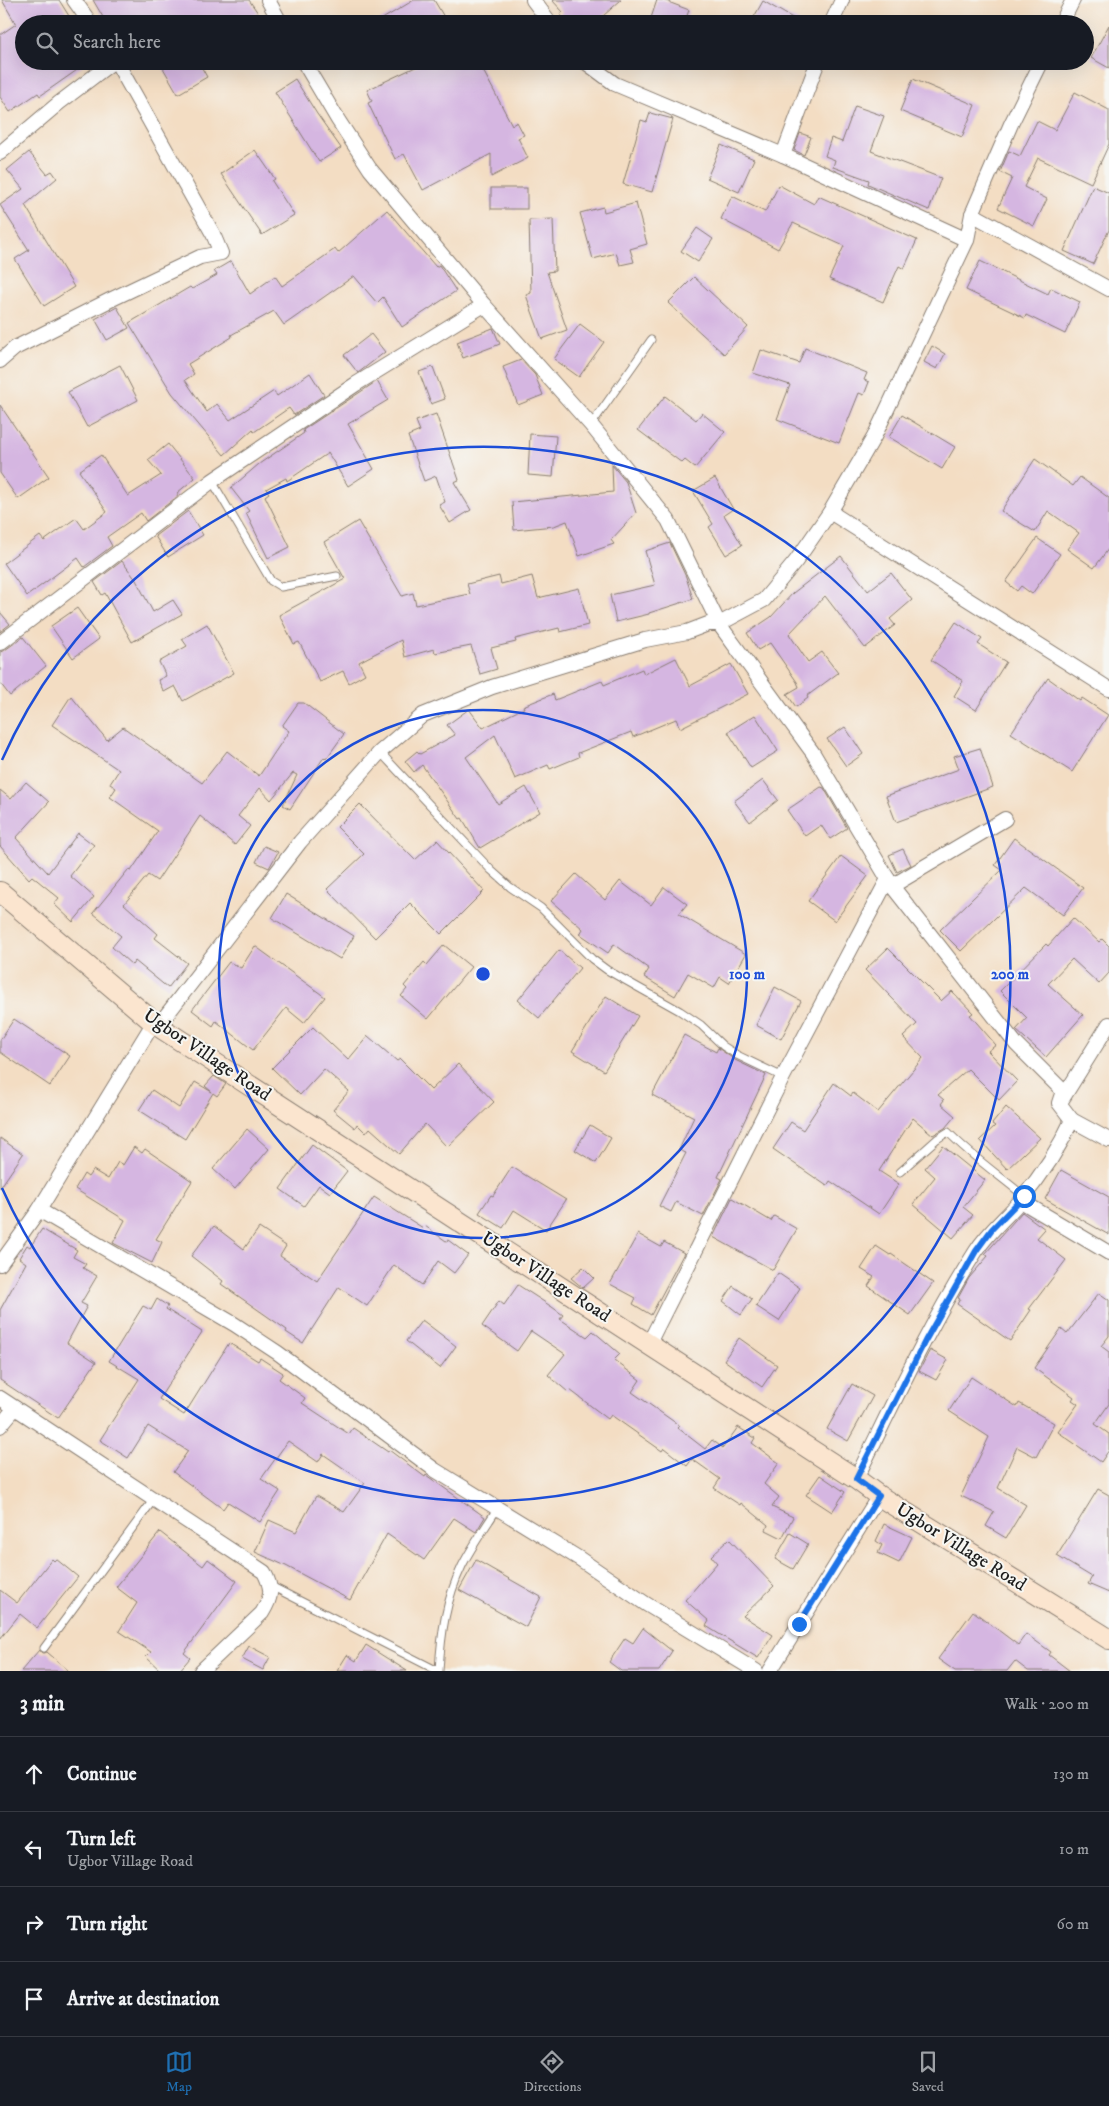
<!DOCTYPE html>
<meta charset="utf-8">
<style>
body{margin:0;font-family:"IM FELL DW Pica",serif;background:#242831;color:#f1f3f6}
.stop{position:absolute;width:15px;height:15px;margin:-11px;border:4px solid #1a73e8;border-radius:50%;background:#fff}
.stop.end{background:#1a73e8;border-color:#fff;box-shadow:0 1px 5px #0008}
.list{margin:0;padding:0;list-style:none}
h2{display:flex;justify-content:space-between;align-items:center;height:65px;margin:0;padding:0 20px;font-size:21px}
h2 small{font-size:16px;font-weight:400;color:#9ea1a6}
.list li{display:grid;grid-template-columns:32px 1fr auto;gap:15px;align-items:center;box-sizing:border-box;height:75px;padding:0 20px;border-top:1px solid #363941}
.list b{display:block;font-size:19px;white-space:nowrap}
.list p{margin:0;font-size:16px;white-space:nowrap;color:#9ea1a6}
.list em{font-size:16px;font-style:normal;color:#9ea1a6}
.icon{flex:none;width:28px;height:28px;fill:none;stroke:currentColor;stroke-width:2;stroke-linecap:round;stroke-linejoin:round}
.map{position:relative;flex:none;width:1109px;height:1671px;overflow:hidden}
.search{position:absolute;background:#171b24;box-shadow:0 5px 20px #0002;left:15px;right:15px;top:15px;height:55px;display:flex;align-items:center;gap:12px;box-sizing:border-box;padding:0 18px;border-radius:28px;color:#9ea1a6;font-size:19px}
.sheet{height:365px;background:#171b24}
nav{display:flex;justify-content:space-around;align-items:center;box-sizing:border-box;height:70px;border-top:1px solid #363941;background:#171b24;font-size:14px;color:#9ea1a6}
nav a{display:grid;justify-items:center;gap:2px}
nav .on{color:#1f6fb2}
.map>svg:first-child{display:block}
.building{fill:#d5b6e1}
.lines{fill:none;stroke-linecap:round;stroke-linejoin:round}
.lane-casing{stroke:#887c70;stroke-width:9}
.street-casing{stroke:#887c70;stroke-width:16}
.secondary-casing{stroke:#887c70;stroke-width:22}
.lane{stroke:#fff;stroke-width:7}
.street{stroke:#fff;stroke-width:14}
.secondary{stroke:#fbe5cf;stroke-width:20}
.route{stroke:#1a73e8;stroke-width:6}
.ring{fill:none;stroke:#1d4ed8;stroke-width:2.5}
.labels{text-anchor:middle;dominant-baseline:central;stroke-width:4;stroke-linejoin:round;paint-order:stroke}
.street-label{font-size:19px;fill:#1c1c1c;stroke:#f6f6f2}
.centre{fill:#1d4ed8;stroke:#f6f6f2;stroke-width:2.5}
.ring-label{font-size:15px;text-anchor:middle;font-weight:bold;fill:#1d4ed8;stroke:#f6f6f2;stroke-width:4;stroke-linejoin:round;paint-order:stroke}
</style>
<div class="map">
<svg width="1109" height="1671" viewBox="0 0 1109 1671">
<rect width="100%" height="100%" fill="#f6f6f2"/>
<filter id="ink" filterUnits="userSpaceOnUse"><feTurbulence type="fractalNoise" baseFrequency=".02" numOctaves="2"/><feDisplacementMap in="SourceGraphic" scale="10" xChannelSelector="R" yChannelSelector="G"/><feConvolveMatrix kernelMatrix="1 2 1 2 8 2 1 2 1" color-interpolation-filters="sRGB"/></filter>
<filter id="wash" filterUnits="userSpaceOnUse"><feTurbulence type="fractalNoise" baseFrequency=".0096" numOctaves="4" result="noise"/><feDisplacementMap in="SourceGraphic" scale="20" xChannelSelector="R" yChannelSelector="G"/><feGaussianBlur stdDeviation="1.12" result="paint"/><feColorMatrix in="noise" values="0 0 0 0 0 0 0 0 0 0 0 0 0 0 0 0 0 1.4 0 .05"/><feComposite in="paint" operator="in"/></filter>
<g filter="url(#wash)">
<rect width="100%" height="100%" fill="#f3ddc3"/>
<g id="blocks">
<g class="building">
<path d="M2 0H59L74 24H24V61H90L40 96 38 93 10 112 0 97V35L16 24Z"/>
<path d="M93 0H249L258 13 242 24H107Z"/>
<path d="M414 0H434L444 17 432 24H374Z"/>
<path d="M552 0H621L594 24H568L560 14 563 12Z"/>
<path d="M657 0H663L689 10 684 24H649Z"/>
<path d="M763 1 803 24H750Z"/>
<path d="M1109 25V68L1091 58Z"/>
<path d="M159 61H198L207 77 178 94Z"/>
<path d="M428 61H478L512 125 517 122 524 135 518 138 528 158 491 177V154L423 190 404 154 395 159 368 103 372 101 367 90Z"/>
<path d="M295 79 317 114 341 148 319 162 275 92Z"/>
<path d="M913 79 975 105 962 137 900 111Z"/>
<path d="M1075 92 1109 110V144L1091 183 1038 158 1024 187 1047 199 1034 226 998 208 1012 178 1000 172 1009 151 1020 156 1037 121 1055 130Z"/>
<path d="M855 106 884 116 871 151 941 178 929 210 868 184 869 180 833 167 835 160 825 156 831 138 842 142Z"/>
<path d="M650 113 673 119 652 192 623 184 641 120 647 122Z"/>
<path d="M800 133 811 137 804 155 794 150Z"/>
<path d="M721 145 754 159 739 192 707 178Z"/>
<path d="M255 150 275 179 272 181 294 215 262 235 221 174Z"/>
<path d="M29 152 47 174 52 171 57 178 25 205 74 287 44 306 15 259 29 250 0 205 23 189 7 170Z"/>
<path d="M779 185 814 204 818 196 917 240 904 269 899 266 883 302 829 279 844 246 793 223 778 249 721 219 732 196 765 212Z"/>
<path d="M1093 186 1109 193V230L1093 264 1064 251Z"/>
<rect x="491" y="188" width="36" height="21"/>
<path d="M636 203 647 244 630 249 634 262 620 265 616 253 593 259 580 213 603 207 604 212Z"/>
<path d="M387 210 436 267 439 265 456 291 402 327 383 297 377 303 354 276 284 325 274 311 231 335 232 337 188 364 194 374 185 380 207 412 217 404 230 420 274 391 277 396 310 373 324 395 294 415 289 408 254 432 253 429 224 455 172 393 129 323 190 287 192 289 217 275 214 271 231 261 250 294 275 276 282 286 335 249 338 253Z"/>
<path d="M553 219 555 271 547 272 567 330 542 339 526 295 531 293 529 220Z"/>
<path d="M697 228 713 239 698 262 681 251Z"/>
<path d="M980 261 1048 294 1051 288 1080 302 1065 334 1026 315 1025 318 966 290Z"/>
<path d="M694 277 748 327 724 354 668 303Z"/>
<path d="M117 307 129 328 107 340 95 319Z"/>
<path d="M580 324 604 342 579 377 554 359Z"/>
<path d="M493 328 500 344 463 358 457 342Z"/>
<path d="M371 334 385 352 358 373 344 355Z"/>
<path d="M932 346 945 354 937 369 924 362Z"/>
<path d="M805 348 867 373 864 380 869 382 864 395 859 393 839 443 777 419 790 385 753 373 761 350 799 363Z"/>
<path d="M521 360 535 375 543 395 518 405 503 367Z"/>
<path d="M120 365 138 400 87 427 68 392Z"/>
<path d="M433 367 445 399 431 404 419 372Z"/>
<path d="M377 381 388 400 348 424 374 469 348 486 328 453 287 481 286 478 266 489 269 493 265 496 290 547 268 558 246 513 249 511 231 488 259 464 304 433 303 430Z"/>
<path d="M665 396 696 420 702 413 725 432 695 468 685 460 682 463 638 430Z"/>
<path d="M0 405 49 477 18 499 0 473Z"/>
<path d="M436 414 459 480 454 482 471 510 450 523 439 505 445 502 436 476 424 481 408 436 420 431 416 421Z"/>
<path d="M902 415 955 447 942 469 889 437Z"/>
<path d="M530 434 556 436 553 477 528 475Z"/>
<path d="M168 444 195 478 177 493 178 496 146 521 141 513 107 537 112 546 84 567 78 558 27 596 4 563 40 536 44 541 76 518 84 529 107 512 79 471 101 455 128 496 161 475 148 460Z"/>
<path d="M1035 459 1073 486 1080 477 1109 498V548L1094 568 1067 549 1079 533 1048 511 1035 532 1001 511Z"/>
<path d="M612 465 626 482 636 513 611 540 614 544 579 556 567 521 554 526 514 530 512 502 613 492Z"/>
<path d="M715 478 733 509 724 515 742 545 726 555 709 527 713 524 693 491Z"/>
<path d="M188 511 203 535 168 557 155 536Z"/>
<path d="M358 521 402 596 413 593 416 605 470 594 467 584 499 576 501 584 532 576 538 598 579 588 588 625 560 632 559 628 515 639 516 642 491 648 497 669 480 674 471 646 435 653 434 649 405 657 401 640 359 662 365 674 349 683 343 671 320 682 299 642 294 644 279 615 345 579 324 542Z"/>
<path d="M1037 538 1060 554 1032 594 1021 586 1017 591 1006 582Z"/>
<path d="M670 543 686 577 693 599 649 613V614L616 622 610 595 655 585 645 551Z"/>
<path d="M841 556 868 591 891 573 912 600 890 619 895 625 865 648 825 596 789 634 808 662 822 652 838 673 807 696 808 698 796 707 787 694 799 687 797 682 770 643 758 650 747 633 771 617 793 593Z"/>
<path d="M122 561 136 580 153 612 173 600 182 614 132 642 105 593 102 595 94 582Z"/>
<path d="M77 608 99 639 73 658 51 626Z"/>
<path d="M0 612 10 624 0 632Z"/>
<path d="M956 622 982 639 978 644 1006 662 976 710 954 696 963 681 931 660Z"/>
<path d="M207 624 234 673 183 701 175 686 164 692 158 680 166 676 159 662 187 646 182 639Z"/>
<path d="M23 637 46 666 10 696 0 683V652L5 650Z"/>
<path d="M676 658 690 686 731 664 748 694 680 728 676 719 633 737 631 732 578 753 579 757 550 769 548 765 515 779 495 735 466 757 498 804 526 787 540 812 480 848 462 818 460 819 422 765 414 772 405 761 417 751 420 754 455 735 447 725 469 709 483 728 524 708 523 706 553 694 555 700 602 681 604 685 642 669 644 674Z"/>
<path d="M1048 678 1080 701 1082 698 1108 715 1072 772 1011 733Z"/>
<path d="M71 696 107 740 123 727 202 783 227 751 259 776 289 731 282 726 298 703H304L344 734 326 759 324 757 290 809 283 805 297 775 293 773 271 800 260 788 238 816 250 826 235 845 200 816 157 881 148 875 124 904 158 934 155 938 187 963 168 988 135 961 132 965 112 947 121 936 93 913 128 870 131 871 158 831 110 797 116 788 110 784 119 770 52 725Z"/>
<path d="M755 715 778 751 751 768 728 732Z"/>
<path d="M845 727 863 754 846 766 827 739Z"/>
<path d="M980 748 993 787 896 822 886 796 959 769 954 756Z"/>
<path d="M763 780 778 800 750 822 734 801Z"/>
<path d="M26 782 49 802 16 838 48 873 78 833 94 845 70 876 94 897 73 922 54 904 59 898 32 876 29 879 0 846V790L11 799Z"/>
<path d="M821 787 824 788 847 828 830 839 821 825 805 836 787 810Z"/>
<path d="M360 804 415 860 437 840 484 891 441 934 410 903 375 938 327 889 364 854 337 827Z"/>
<path d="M1014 838 1083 888 1063 915 1026 888 961 951 940 930 1002 870 995 865Z"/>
<path d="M264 846 278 852 269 868 256 862Z"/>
<path d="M903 849 911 865 897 872 889 855Z"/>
<path d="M841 856 868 876 835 921 808 901Z"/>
<path d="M576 874 605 900 620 881 651 905 664 887 687 904 679 914 746 954 729 983 720 977 714 988 688 973 675 996 644 977 649 969 614 944 608 953 580 934 583 929 551 901Z"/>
<path d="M286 894 354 936 340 959 272 918Z"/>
<path d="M1073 918 1099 942 1102 939 1109 946V973L1099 984 1072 959 1048 984 1083 1015 1046 1057 1016 1030 1027 1018 1000 991 1046 944 1048 946Z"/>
<path d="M444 945 471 967 428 1019 401 996 407 989 404 986 424 962 427 965Z"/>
<path d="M255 946 325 997 304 1023 286 1008 253 1050 216 1021 213 1026 192 1010 229 962 241 968Z"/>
<path d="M888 948 941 1001 952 991 973 1013 970 1015 996 1045 988 1051 1017 1081 999 1100 968 1069 938 1095 944 1100 941 1104 955 1116 945 1128 933 1135 913 1118 879 1171 899 1184 879 1214 830 1181 827 1186 773 1149 791 1122 803 1130 834 1083 851 1096 853 1093 878 1112 923 1058 903 1037 917 1024 865 970Z"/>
<path d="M559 950 580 968 539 1018 518 1000Z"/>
<path d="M775 987 801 1001 781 1039 756 1025Z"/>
<path d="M606 996 638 1016 604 1071 572 1051Z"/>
<path d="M14 1019 70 1056 50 1086 0 1052V1040Z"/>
<path d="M313 1027 348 1060 368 1036 397 1061 400 1059 431 1090 458 1064 494 1102 447 1147 425 1124 399 1154 370 1128 366 1133 357 1124 355 1128 333 1110 349 1091 324 1069 300 1095 272 1068Z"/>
<path d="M684 1035 716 1052 718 1048 735 1060 766 1075 718 1177 722 1179 703 1216 676 1202 671 1212 659 1206 686 1153 679 1150 694 1117 652 1095Z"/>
<path d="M214 1076 226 1084 217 1096 213 1093 185 1139 139 1110 152 1090 179 1108 195 1082 212 1092 205 1086Z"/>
<path d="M1006 1107 1040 1138 1007 1169 980 1140 995 1126 992 1124Z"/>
<path d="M590 1125 611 1138 596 1163 575 1150Z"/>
<path d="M247 1129 269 1149 235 1189 213 1169Z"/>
<path d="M0 1138 23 1154 0 1188Z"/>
<path d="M312 1145 347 1171 330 1193 319 1185 304 1206 280 1189Z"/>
<path d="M943 1146 985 1180 963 1207 973 1215 953 1238 913 1204 935 1177 925 1168Z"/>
<path d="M134 1147 142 1153 145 1149 192 1181 156 1239 162 1242 152 1263 113 1243 125 1220 75 1189 84 1174 88 1177 93 1170 108 1179 118 1162 123 1165Z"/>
<path d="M512 1167 566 1200 546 1230 514 1210 503 1228 479 1213 491 1195 493 1196Z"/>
<path d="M1061 1170 1109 1197V1235L1045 1199Z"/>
<path d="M374 1197 423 1228 425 1226 446 1241 448 1240 468 1255 454 1273 438 1261 422 1285 394 1265 367 1306 339 1287 303 1343 286 1332 287 1330 221 1284 223 1281 191 1256 214 1226 244 1249 259 1228 286 1246 280 1256 317 1281Z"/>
<path d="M732 1198 771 1221 774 1216 797 1229 773 1270 713 1237Z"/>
<path d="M1022 1212 1045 1229 1037 1238 1066 1260 1029 1309 1031 1310 1010 1341 957 1304 960 1299 958 1298 969 1278 988 1256 985 1254Z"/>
<path d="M42 1229 77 1250 73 1257 86 1264 83 1268 97 1276 81 1303 87 1306 67 1343 96 1362 58 1418 0 1380V1310L26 1263 19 1258 27 1245 30 1247Z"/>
<path d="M638 1234 661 1247 664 1242 684 1253 651 1315 633 1304 636 1298 610 1284Z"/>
<path d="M876 1246 890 1255 891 1254 933 1283 910 1315 868 1286 874 1277 861 1269Z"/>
<path d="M583 1267 594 1278 583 1288 571 1278Z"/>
<path d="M778 1273 800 1288 779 1321 756 1306Z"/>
<path d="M518 1285 552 1307 563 1315 560 1319 587 1337 593 1331 620 1354 614 1360 640 1380 632 1392 680 1426 678 1428 705 1449 712 1440 723 1448 738 1427 755 1438 752 1443 779 1463 764 1484 779 1497 772 1507 793 1517 782 1538 766 1530 768 1525 741 1503 740 1505 714 1488 720 1479 692 1459 687 1466 664 1448 662 1451 611 1415 608 1419 570 1390 568 1392 548 1375 565 1354 531 1331 517 1351 482 1326 499 1301 504 1305Z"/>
<path d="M733 1286 752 1299 741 1315 723 1301Z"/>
<path d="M1099 1293 1109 1300V1336L1101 1346 1109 1352V1404L1095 1424 1109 1434V1450L1101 1462 1058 1432 1078 1404 1072 1400 1074 1397 1034 1368 1061 1329 1067 1334Z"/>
<path d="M157 1299 168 1306 166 1309 202 1332 159 1399 184 1415 229 1343 258 1361 260 1358 283 1373 279 1379 305 1398 302 1403 349 1434 353 1428 388 1452 389 1450 425 1477 426 1475 485 1517 476 1532 454 1518 424 1560 387 1534 350 1600 286 1566 255 1552 269 1520 296 1532 316 1496 344 1512 365 1483 323 1454 318 1462 288 1441 261 1479 280 1491 260 1522 228 1502 223 1509 173 1472 188 1451 148 1426 128 1458 100 1440 139 1379 109 1361 143 1306 151 1310Z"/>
<path d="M422 1320 456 1346 440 1368 406 1341Z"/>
<path d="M739 1338 777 1365 762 1387 724 1360Z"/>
<path d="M930 1350 948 1360 936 1380 919 1371Z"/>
<path d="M971 1377 1017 1407 1019 1403 1054 1423 1036 1457 1017 1447 998 1488 1026 1505 1006 1538 986 1526 994 1512 961 1496 989 1437 949 1411Z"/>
<path d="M852 1384 873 1396 848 1441 827 1429Z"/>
<path d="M820 1475 845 1492 832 1512 806 1495Z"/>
<path d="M1098 1489 1109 1495V1593L1088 1584 1092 1577 1057 1556Z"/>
<path d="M884 1524 912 1537 899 1563 878 1553 882 1545 876 1541Z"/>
<path d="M160 1532 203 1566 208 1559 237 1581 184 1653 190 1658 179 1671H161L146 1657 151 1652 119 1631 137 1603 116 1587Z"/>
<path d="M790 1533 808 1544 793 1569 775 1559Z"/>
<path d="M729 1539 774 1586 743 1616 773 1635 758 1658 706 1626 709 1621 685 1600 717 1563 711 1556Z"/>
<path d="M52 1559 54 1561 56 1559 78 1577 37 1628 20 1614 0 1639V1590L17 1603Z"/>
<path d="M476 1560 541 1597 526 1627 459 1590Z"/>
<path d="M973 1611 1018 1645 1026 1634 1051 1652 1049 1655 1070 1671H1028L1015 1661 1007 1671H955L938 1659Z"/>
<path d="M643 1628 672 1651 659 1671H621L609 1662 625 1638 633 1643Z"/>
<path d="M366 1645 407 1671H337L347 1655 356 1661Z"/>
<path d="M249 1646 270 1657 263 1670 242 1659Z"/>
<path d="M39 1650 43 1653 47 1652 69 1671H21Z"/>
</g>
</g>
</g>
<g filter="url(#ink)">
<use href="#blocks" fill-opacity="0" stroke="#887c70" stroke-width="1"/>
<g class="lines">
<defs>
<g id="lane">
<path d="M591 425 651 340"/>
<path d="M212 481 271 581 281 587 337 576"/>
<path d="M380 752 491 870 510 887 541 908 592 959 607 970 680 1011 701 1025 723 1046 737 1055 783 1077"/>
<path d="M900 1172 937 1139 948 1132C971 1156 999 1175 1024 1196"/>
<path d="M271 1586 438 1671"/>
<path d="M44 1648 154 1499"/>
<path d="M439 1671C441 1634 446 1599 462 1566 472 1546 485 1528 497 1509"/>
</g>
<g id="street">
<path d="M74 0 91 24"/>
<path d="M268 0 281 24"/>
<path d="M533 0 551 24"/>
<path d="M831 24 842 0"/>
<path d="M1061 24 1073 0"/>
<path d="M303 61 338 120 370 169 484 305 591 425 668 520 719 624 813 753 892 886 1016 1044 1063 1091 1059 1103 1072 1120C1059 1149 1041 1176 1021 1200 1006 1218 989 1231 976 1251 930 1323 894 1402 856 1479"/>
<path d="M584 61 615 84 783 155"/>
<path d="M818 61 783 155 967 240"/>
<path d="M0 153 59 103 114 61"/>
<path d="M972 214 1109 289"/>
<path d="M0 361 15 348 112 299 200 257 221 253 213 234 116 61"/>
<path d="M830 512 1109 689"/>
<path d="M0 643 212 481 356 384 484 305"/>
<path d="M892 886 1005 819"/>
<path d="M158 1026 300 842 380 752 423 715 492 687 645 640 687 632 708 624H719L764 600 796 561 830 512 874 437 967 240 972 214 1011 124 1042 61"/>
<path d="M1061 1101 1109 1024"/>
<path d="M1072 1120 1109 1140"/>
<path d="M1021 1201 1109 1253"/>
<path d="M39 1210 234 1324 278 1353 435 1470 580 1559 646 1604 756 1671"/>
<path d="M0 1264 39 1210 154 1022"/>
<path d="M649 1343 783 1077 888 879"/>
<path d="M0 1398 264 1572C273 1589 272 1597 262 1613L201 1671"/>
<path d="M0 1426 15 1408"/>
<path d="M770 1671 879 1496"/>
</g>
<path id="secondary" d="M0 892 158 1026 856 1479 879 1496 1109 1639"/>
</defs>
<use href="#lane" class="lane-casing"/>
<use href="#street" class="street-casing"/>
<use href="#secondary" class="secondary-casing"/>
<use href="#lane" class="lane"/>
<use href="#street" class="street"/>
<use href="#secondary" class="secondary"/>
</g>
</g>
<g class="lines" filter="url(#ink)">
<path class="route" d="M799 1624 879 1496 856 1479 925 1341 976 1251 992 1229 1024 1196"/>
</g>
<g class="ring">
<circle cx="483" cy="974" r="264"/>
<path d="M2 760A527 527 0 1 1 2 1188"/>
</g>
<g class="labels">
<g class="street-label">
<text transform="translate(207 1055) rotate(34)">Ugbor Village Road</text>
<text transform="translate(546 1277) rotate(33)">Ugbor Village Road</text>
<text transform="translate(961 1547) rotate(32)">Ugbor Village Road</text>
</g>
</g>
<circle cx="483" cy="974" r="8" class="centre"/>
<g class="ring-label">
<text x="747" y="979">100 m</text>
<text x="1010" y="979">200 m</text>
</g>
</svg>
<div class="stop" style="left:1024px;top:1196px"></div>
<div class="stop end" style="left:799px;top:1624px"></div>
<div class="search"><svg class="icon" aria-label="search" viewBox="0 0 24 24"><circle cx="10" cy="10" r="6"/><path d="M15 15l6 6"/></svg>Search here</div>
</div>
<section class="sheet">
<h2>3 min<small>Walk · 200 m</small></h2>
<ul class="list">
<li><svg class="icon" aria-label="ahead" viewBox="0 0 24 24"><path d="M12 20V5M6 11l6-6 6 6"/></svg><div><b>Continue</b></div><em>130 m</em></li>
<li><svg class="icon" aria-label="left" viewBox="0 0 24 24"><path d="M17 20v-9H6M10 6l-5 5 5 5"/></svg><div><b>Turn left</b><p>Ugbor Village Road</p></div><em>10 m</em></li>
<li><svg class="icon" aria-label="right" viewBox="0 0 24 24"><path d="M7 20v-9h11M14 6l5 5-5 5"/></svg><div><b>Turn right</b></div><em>60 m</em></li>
<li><svg class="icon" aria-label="arrive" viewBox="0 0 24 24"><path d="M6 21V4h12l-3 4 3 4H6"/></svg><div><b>Arrive at destination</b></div></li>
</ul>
</section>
<nav>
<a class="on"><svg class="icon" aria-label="map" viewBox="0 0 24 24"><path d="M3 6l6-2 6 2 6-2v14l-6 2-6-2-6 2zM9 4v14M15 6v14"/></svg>Map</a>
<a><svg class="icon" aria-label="directions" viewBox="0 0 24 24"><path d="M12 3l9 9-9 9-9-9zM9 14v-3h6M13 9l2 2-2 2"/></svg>Directions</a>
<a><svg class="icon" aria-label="saved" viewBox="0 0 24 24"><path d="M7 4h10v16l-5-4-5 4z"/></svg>Saved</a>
</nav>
